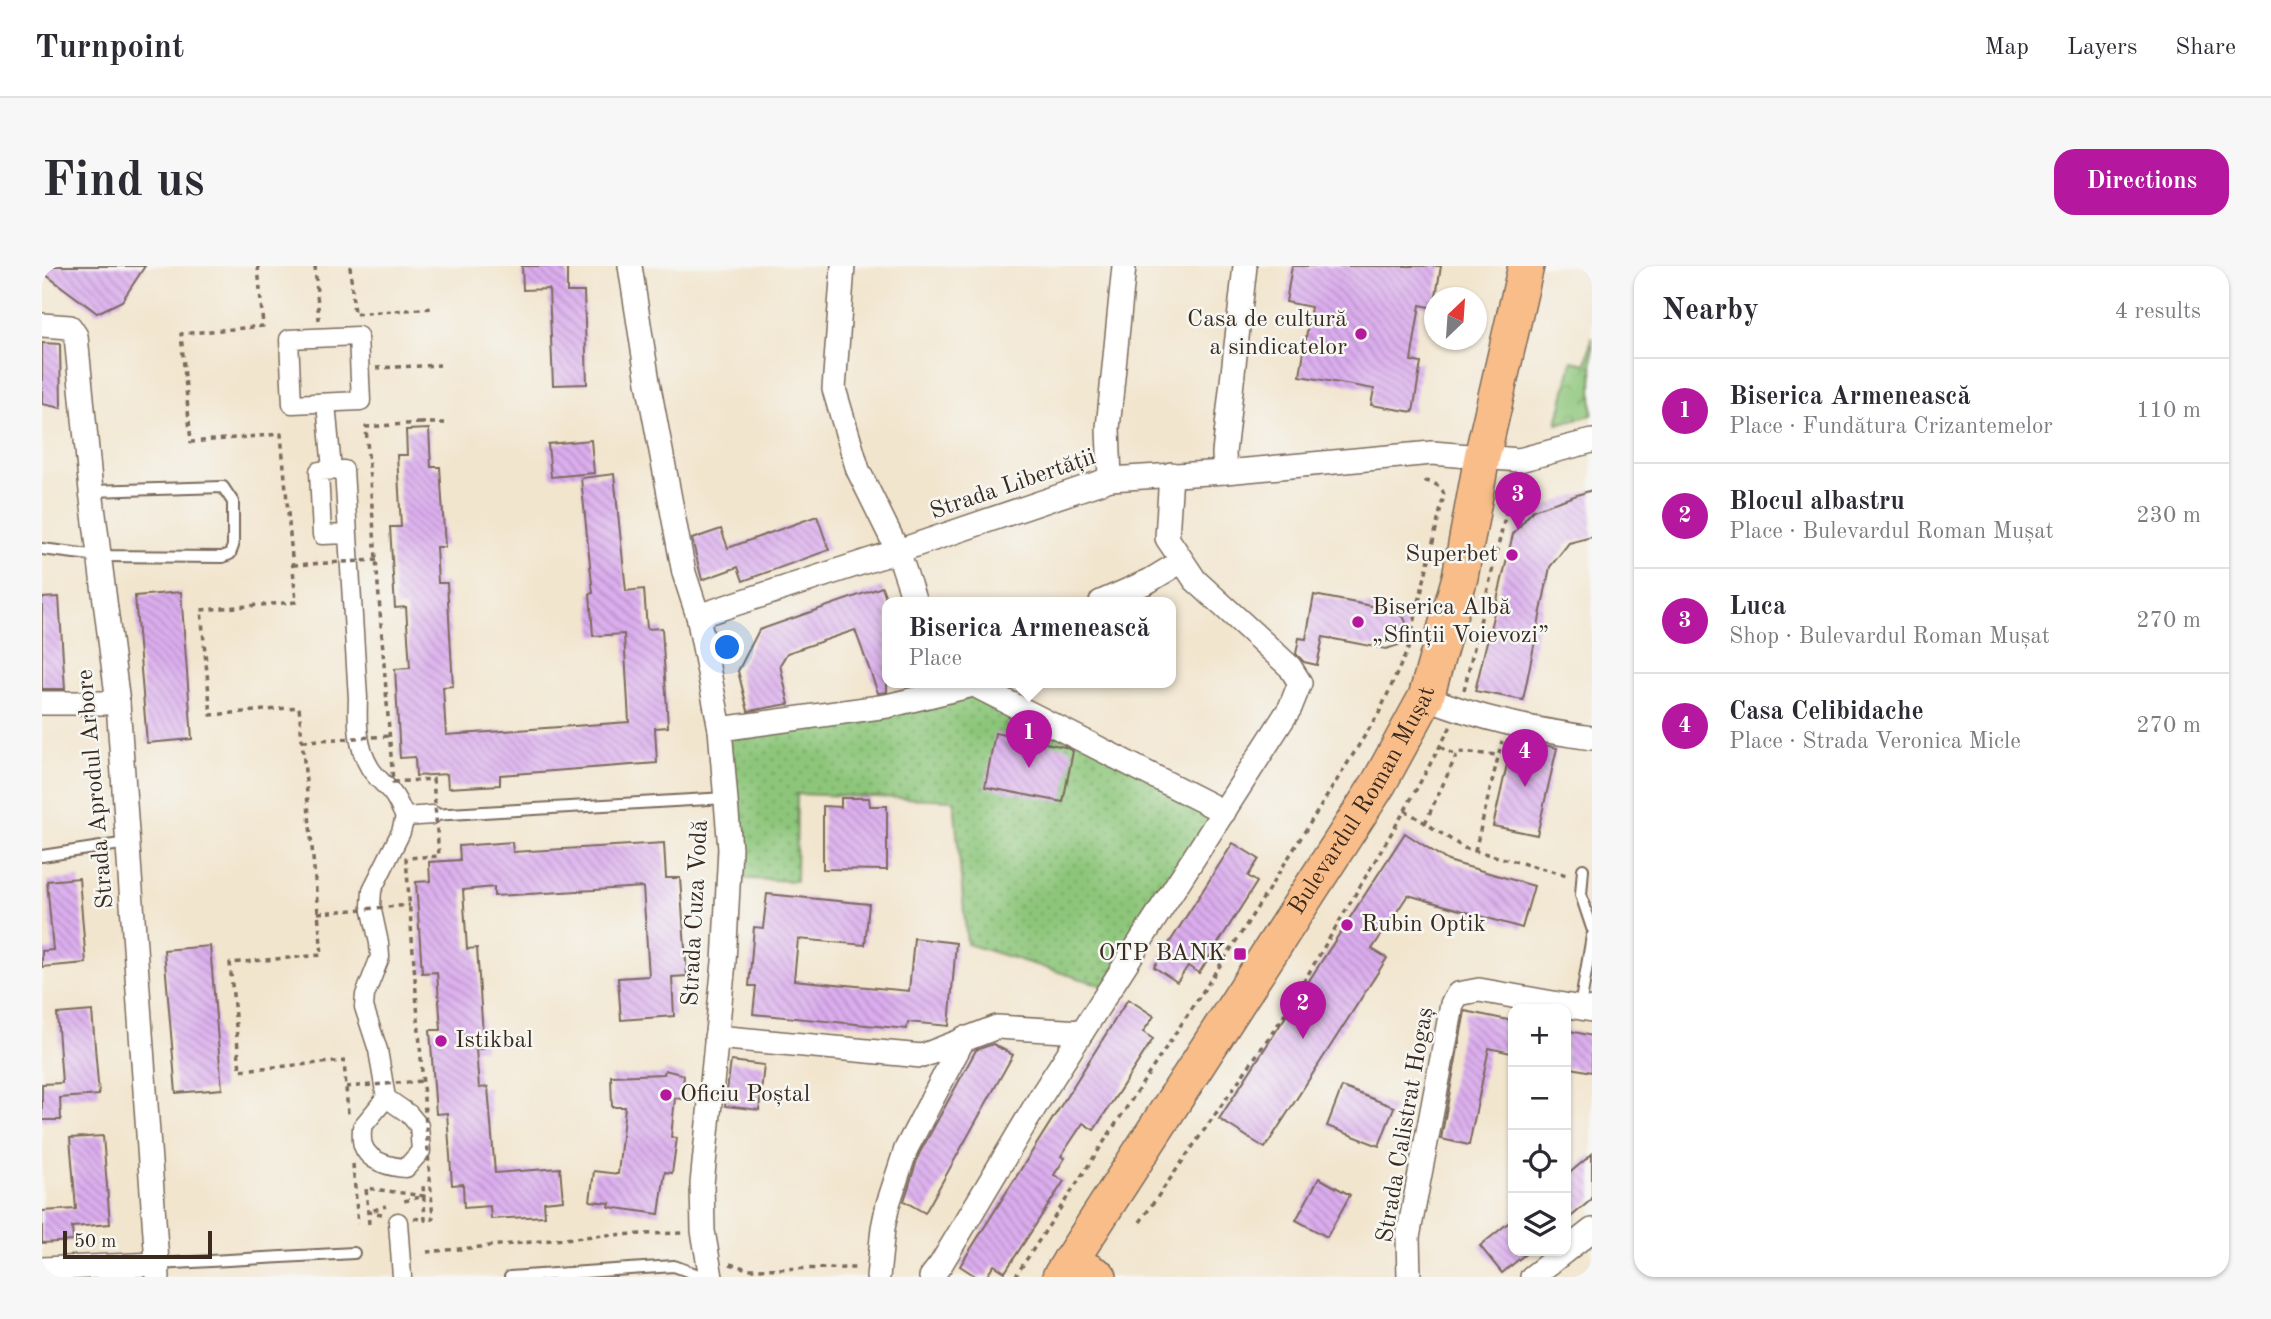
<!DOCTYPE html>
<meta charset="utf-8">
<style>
body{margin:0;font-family:"Old Standard TT",serif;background:#f7f7f7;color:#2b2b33}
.controls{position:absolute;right:21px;bottom:21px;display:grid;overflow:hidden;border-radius:14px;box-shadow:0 2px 5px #0004}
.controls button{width:63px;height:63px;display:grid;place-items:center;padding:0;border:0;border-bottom:2px solid #e1e1e2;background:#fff;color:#2b2b33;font:35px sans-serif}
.compass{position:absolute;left:1382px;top:21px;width:63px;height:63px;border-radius:50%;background:#fff;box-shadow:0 2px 5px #0004;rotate:25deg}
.scale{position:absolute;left:21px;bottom:18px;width:149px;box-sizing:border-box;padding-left:7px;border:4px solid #3b2a1e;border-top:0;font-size:19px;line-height:24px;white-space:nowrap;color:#3b2a1e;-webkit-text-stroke:5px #f6f6f2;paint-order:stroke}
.you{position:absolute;left:686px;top:382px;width:24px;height:24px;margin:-18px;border:5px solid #fff;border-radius:50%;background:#1a73e8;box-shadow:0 0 0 10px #1a73e833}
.badge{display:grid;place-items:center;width:46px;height:46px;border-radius:50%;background:#b5179e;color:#fff;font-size:23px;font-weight:700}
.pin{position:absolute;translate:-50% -58px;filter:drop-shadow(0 2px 4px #0008)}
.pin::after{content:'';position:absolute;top:37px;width:24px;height:21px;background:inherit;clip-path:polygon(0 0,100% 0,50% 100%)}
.popup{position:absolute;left:840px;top:331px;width:294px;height:91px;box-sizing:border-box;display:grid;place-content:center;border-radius:14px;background:#fff;filter:drop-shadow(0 2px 5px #0005);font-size:23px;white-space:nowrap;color:#7c7c81}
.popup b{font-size:26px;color:#2b2b33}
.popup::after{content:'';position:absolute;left:50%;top:100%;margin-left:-14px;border:14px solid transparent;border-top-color:#fff}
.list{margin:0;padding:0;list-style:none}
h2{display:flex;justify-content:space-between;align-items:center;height:91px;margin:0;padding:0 28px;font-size:30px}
h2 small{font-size:23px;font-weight:400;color:#7c7c81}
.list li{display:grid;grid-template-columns:46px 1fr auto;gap:21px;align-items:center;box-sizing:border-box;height:105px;padding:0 28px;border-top:2px solid #e1e1e2}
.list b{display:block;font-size:26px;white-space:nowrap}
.list p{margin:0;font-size:23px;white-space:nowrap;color:#7c7c81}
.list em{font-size:23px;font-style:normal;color:#7c7c81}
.icon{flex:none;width:38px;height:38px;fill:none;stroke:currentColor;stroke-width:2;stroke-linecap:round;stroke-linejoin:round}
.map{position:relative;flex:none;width:1550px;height:1011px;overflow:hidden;border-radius:21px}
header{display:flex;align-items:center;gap:42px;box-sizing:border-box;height:98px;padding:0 35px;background:#fff;border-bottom:2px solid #e1e1e2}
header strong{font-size:33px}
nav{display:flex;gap:38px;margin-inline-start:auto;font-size:24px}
.intro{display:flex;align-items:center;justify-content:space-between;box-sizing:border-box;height:168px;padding:0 42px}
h1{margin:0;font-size:49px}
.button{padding:18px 32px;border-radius:21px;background:#b5179e;color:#fff;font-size:24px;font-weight:700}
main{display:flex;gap:42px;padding:0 42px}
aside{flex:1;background:#fff;border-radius:21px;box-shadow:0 2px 5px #0004}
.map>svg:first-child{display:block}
.grass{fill:url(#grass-dots);stroke:#64784c;stroke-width:2}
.park{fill:url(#park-crowns);stroke:#64784c;stroke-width:2}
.building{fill:url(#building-back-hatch)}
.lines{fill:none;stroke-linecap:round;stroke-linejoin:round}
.service-casing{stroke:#7b6b5c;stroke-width:14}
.pedestrian-casing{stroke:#7b6b5c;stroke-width:21}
.minor-casing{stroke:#7b6b5c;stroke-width:26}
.primary-casing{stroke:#7b6b5c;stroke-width:38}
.path{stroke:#7b6b5c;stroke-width:3.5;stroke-dasharray:5 5;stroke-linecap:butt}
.service{stroke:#fff;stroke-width:10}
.pedestrian{stroke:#fff;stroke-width:18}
.minor{stroke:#fff;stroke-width:23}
.primary{stroke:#f8bd89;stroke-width:35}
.path-bridge{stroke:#7b6b5c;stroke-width:3.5;stroke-dasharray:5 5;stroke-linecap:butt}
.poi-dot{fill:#b5179e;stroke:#f6f6f2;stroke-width:2.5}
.labels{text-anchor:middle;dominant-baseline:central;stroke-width:5;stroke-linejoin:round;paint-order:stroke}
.poi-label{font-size:24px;fill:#3b2a1e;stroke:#f6f6f2;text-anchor:start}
.street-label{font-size:24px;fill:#3b2a1e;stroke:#f6f6f2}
</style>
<header>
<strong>Turnpoint</strong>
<nav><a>Map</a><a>Layers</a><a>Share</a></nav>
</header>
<div class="intro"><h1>Find us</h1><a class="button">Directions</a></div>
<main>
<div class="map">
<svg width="1550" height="1011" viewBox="0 0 1550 1011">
<defs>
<pattern id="grass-dots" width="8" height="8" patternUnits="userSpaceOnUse" patternTransform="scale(1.75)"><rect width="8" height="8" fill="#8dc67a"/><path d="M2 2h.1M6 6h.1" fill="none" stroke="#74a163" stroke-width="1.8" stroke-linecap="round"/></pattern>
<pattern id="park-crowns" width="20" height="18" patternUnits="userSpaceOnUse" patternTransform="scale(1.75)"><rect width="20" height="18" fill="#8dc67a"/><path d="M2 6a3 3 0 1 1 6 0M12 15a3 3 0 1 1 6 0" fill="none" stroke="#74a163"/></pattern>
<pattern id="building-back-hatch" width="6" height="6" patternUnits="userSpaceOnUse" patternTransform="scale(1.75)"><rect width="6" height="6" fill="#dbadee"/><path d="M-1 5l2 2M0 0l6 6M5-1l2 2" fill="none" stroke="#b38dc0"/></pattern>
</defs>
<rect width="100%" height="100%" fill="#f6f6f2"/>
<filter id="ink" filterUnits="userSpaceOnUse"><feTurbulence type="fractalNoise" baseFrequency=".0143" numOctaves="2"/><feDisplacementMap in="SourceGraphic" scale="14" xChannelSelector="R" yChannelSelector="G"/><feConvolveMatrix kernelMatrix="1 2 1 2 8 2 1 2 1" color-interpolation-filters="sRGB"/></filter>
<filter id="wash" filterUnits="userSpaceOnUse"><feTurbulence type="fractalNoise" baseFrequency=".00686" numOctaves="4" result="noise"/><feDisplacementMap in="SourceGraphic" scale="28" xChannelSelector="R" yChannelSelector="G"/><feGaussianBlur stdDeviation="1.57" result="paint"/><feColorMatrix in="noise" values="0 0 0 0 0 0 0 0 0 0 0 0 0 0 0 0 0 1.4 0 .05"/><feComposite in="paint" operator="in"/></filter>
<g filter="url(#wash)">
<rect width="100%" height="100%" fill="#f2e5ce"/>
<path class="grass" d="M934 420 1182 546 1069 722 925 678 912 534 755 528 754 615 687 612 678 463Z"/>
<path class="park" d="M1550 70V149L1515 158 1530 95 1544 98Z"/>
<g id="blocks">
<g class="building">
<path d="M0 0H103L80 35 55 47 0 6Z"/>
<path d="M480 0H525V26H542L545 118 511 119 507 23 481 24Z"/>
<path d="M1250 0H1399L1392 42 1378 39 1369 95 1379 97 1371 146 1329 139 1332 123 1258 110 1269 41 1244 36Z"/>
<path d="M0 77 18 78 19 142 0 138Z"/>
<path d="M387 163 389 201H398L403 281H394L396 317H405L411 420 401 421 404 469 587 456 582 368 551 370 548 327H551L539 212 572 208 584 325 602 323 605 363 620 362 626 461 613 462 615 497 458 509V519L406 522 405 508 374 510 373 491 358 492 353 403 368 402 364 341 353 342 348 261H359L355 189H365L364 164Z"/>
<path d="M549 174 552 207 509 211 506 178Z"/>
<path d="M1550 224V271L1527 277 1508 301 1481 434 1433 425 1471 268 1491 244Z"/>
<path d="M775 250 787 284 701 315 696 301 660 314 650 273 679 263 686 282Z"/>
<path d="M840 321 845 335V426L836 427 813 364 745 387 738 399 747 438 706 445 696 405 717 364Z"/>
<path d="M139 326 150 473 105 477 93 330Z"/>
<path d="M1272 329 1351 344 1362 352 1366 361 1364 371 1357 379 1344 383 1281 371 1275 399 1262 396 1254 388 1257 372 1264 373Z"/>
<path d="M17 331 23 423H0V332Z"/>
<path d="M953 467 1023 481 1031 485 1021 536 943 521Z"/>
<path d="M1471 472 1515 482 1495 569 1451 560Z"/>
<path d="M799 532H827L828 540H845V604L781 603V540L799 541Z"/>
<path d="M1363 567 1406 595 1492 620 1480 662 1366 629 1330 683 1345 692 1223 882 1177 853Z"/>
<path d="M470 576 471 586 622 577 624 612H638L645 710 630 711 632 750 579 754 576 712 607 710 601 621 452 630V621L421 624 425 683 435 682 442 783H434L437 822 446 821 453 907 518 902 521 934 502 936 503 950 449 953 448 940 422 942 421 918 410 919 405 847 394 848 388 764H399L395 706 380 707 374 616 388 615 387 596 418 594 417 580Z"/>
<path d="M1191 577 1217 593 1206 610 1215 616 1157 707 1146 700 1135 716 1112 701Z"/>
<path d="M37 612 44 697 0 701V685L11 684 5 615Z"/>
<path d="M725 628 827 638 823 679 756 673 752 714 867 725 872 672 914 677 907 760 866 756 865 763 711 748 714 720H707L712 661 721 662Z"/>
<path d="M168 680 180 823 134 827 122 684Z"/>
<path d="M1086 733 1112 750 1101 766 1111 773 1052 864 1041 857 1019 890 1023 892 1012 909 1022 915 963 1006 952 999 944 1011H935L918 1000Z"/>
<path d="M50 745 57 829 18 832 19 854H0V818L20 817 15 748Z"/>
<path d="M1423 745 1471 755 1469 787 1447 782 1427 879 1399 873Z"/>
<path d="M1524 764 1550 770V806L1524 801Z"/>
<path d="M951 778 971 789 883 947 862 935 877 888 934 784Z"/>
<path d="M689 795 722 799 717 844 683 840Z"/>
<path d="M623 804 642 809 640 833 633 832 629 871 635 872 630 907 623 906 617 948 567 941 568 937 548 935 552 905 576 908 583 841H570L569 810 622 808Z"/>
<path d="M1300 821 1352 841 1337 880 1285 860Z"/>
<path d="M61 870 68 958 30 961 31 975 0 977V945L34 943 28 872Z"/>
<path d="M1550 888V933L1524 955V910Z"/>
<path d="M1277 912 1308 929 1285 971 1254 954Z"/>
<path d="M1471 953V985H1487L1460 1007 1438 980Z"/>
</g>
</g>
</g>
<g filter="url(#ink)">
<use href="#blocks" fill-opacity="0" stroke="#7b6b5c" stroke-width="2"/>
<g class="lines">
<defs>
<g id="service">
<path d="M0 283 57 290 180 291 188 288 191 280V236L181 221 49 225"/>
<path d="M390 549 684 532"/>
<path d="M0 590 85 577"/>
<path d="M1541 603 1539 629 1550 662"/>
<path d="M1538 741 1550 670"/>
<path d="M115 998 312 987"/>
<path d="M468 1011 632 1000 662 1011"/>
</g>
<g id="pedestrian">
<path d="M316 70 319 135 250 138 247 73Z"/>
<path d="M284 137 290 204"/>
<path d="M306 268 280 269 277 205 302 204 316 432C315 456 315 481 328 502 334 512 343 518 350 527 355 533 359 543 363 551L359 566 330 624 329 640 337 677 338 691 323 729 322 741 336 784 344 832 320 861C320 867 319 874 321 879 326 896 349 901 364 902L379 885 377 860 367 848 344 832"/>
<path d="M363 551 390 549"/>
<path d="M356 956 360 1011"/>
</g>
<g id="minor">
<path d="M588 0 606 116 642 307 656 350 678 463 688 583 682 696 660 918 661 965 669 1011"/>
<path d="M801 0 792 123 816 204 856 285 873 336"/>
<path d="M0 59 28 61 34 70 49 225 76 437 116 1011"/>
<path d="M1183 206 1182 187 1203 0"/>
<path d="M1068 213 1066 162 1082 0"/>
<path d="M1059 336 1107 315 1140 295"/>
<path d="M656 350 856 285 1068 213 1183 206 1390 187 1477 194 1550 175"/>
<path d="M934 420 1182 546"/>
<path d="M1384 431C1437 453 1493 464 1550 472"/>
<path d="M0 437H76"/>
<path d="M678 463 845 440 943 416"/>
<path d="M674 771 880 790 955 761 1040 766"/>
<path d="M0 1003 115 998"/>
<path d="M836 1011 841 962 846 938 864 883 922 772"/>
<path d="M889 1011 899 998 1001 827 1248 442 1258 417 1248 401 1153 314 1125 272 1129 208"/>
<path d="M1367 1011 1366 971 1408 750 1410 738 1416 728 1437 724 1550 744"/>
<path d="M1490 1011 1550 964"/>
</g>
<g id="primary">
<path d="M1028 995 1057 1011"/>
<path id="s1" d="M1018 1011 1337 517 1384 431 1418 311 1440 191 1484 0"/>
</g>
</defs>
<use href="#service" class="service-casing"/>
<use href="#pedestrian" class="pedestrian-casing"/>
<use href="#minor" class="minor-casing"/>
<use href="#primary" class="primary-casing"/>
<g class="path">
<path d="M216 0 221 60 139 68 149 176 239 168 254 336 159 344 169 449 257 441 280 689 188 697 198 804 302 795 306 848"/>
<path d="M273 0 277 54"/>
<path d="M308 0 312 48 392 42"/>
<path d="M334 102 398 99"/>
<path d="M378 157H405"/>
<path d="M1422 424 1472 213"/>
<path d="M1398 481 1414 489"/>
<path d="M1363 544 1422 582 1525 609"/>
<path d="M1383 557 1416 486 1457 489"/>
<path d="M1433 585 1460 475"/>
<path d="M311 898 316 958"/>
<path d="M340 948 326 946 344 940"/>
<path d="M372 952 383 954 381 918"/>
<path d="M1098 956 1239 754 1363 544 1409 460"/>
<path d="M327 958 324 922 382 930 358 936"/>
<path d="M385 986 563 969 640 967"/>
<path d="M688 998 706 1003 816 1002"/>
<path d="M973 1011 1198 669 1337 447 1366 383 1402 229C1400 220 1392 217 1384 215L1385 209"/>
</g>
<use href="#service" class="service"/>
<use href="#pedestrian" class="pedestrian"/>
<use href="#minor" class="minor"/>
<use href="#primary" class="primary"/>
<g class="path-bridge">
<path d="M378 157 324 161 351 516 391 513 397 590 364 592 391 953 383 954"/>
<path d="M251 299 335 294"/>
<path d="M261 475 348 470"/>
<path d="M276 647 368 639"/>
<path d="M304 821 381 815"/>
</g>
</g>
</g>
<g class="poi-dot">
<circle cx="1319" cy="68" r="7"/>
<circle cx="1470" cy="289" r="7"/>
<circle cx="1316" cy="356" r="7"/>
<circle cx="1305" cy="659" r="7"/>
<rect x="1191" y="681" width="14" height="14" rx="3.5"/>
<circle cx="399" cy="775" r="7"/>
<circle cx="624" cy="829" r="7"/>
</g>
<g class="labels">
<g class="poi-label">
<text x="1305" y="54" text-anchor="end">Casa de cultură<tspan x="1305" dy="28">a sindicatelor</tspan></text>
<text x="1456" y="289" text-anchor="end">Superbet</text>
<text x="1330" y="342">Biserica Albă<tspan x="1330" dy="28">„Sfinții Voievozi”</tspan></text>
<text x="1319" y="659">Rubin Optik</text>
<text x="1184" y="688" text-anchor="end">OTP BANK</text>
<text x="413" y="775">Istikbal</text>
<text x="638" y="829">Oficiu Poștal</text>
</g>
<g class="street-label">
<text transform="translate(971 219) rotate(-19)">Strada Libertății</text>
<text transform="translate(54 523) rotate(-95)">Strada Aprodul Arbore</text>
<text stroke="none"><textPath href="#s1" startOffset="565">Bulevardul Roman Mușat</textPath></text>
<text transform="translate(654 647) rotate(-87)">Strada Cuza Vodă</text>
<text transform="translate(1364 859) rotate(-80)">Strada Calistrat Hogaș</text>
</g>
</g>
</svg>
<div class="controls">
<button>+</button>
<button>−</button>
<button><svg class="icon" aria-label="locate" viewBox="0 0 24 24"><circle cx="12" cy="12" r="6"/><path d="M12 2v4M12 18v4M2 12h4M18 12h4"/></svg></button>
<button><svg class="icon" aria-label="layers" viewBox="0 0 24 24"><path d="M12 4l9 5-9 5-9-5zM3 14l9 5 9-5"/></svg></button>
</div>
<svg class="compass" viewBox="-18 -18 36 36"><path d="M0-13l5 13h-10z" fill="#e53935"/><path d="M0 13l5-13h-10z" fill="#7c7c81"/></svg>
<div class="scale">50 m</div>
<div class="you"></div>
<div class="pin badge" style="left:987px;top:502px">1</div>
<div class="popup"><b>Biserica Armenească</b>Place</div>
<div class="pin badge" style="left:1261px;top:773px">2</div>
<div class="pin badge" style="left:1476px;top:264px">3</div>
<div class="pin badge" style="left:1483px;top:521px">4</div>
</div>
<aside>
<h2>Nearby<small>4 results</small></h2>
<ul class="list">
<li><span class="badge">1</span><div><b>Biserica Armenească</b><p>Place · Fundătura Crizantemelor</p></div><em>110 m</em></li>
<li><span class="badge">2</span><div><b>Blocul albastru</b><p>Place · Bulevardul Roman Mușat</p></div><em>230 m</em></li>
<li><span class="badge">3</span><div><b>Luca</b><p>Shop · Bulevardul Roman Mușat</p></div><em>270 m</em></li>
<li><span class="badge">4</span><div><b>Casa Celibidache</b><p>Place · Strada Veronica Micle</p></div><em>270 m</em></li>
</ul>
</aside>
</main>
